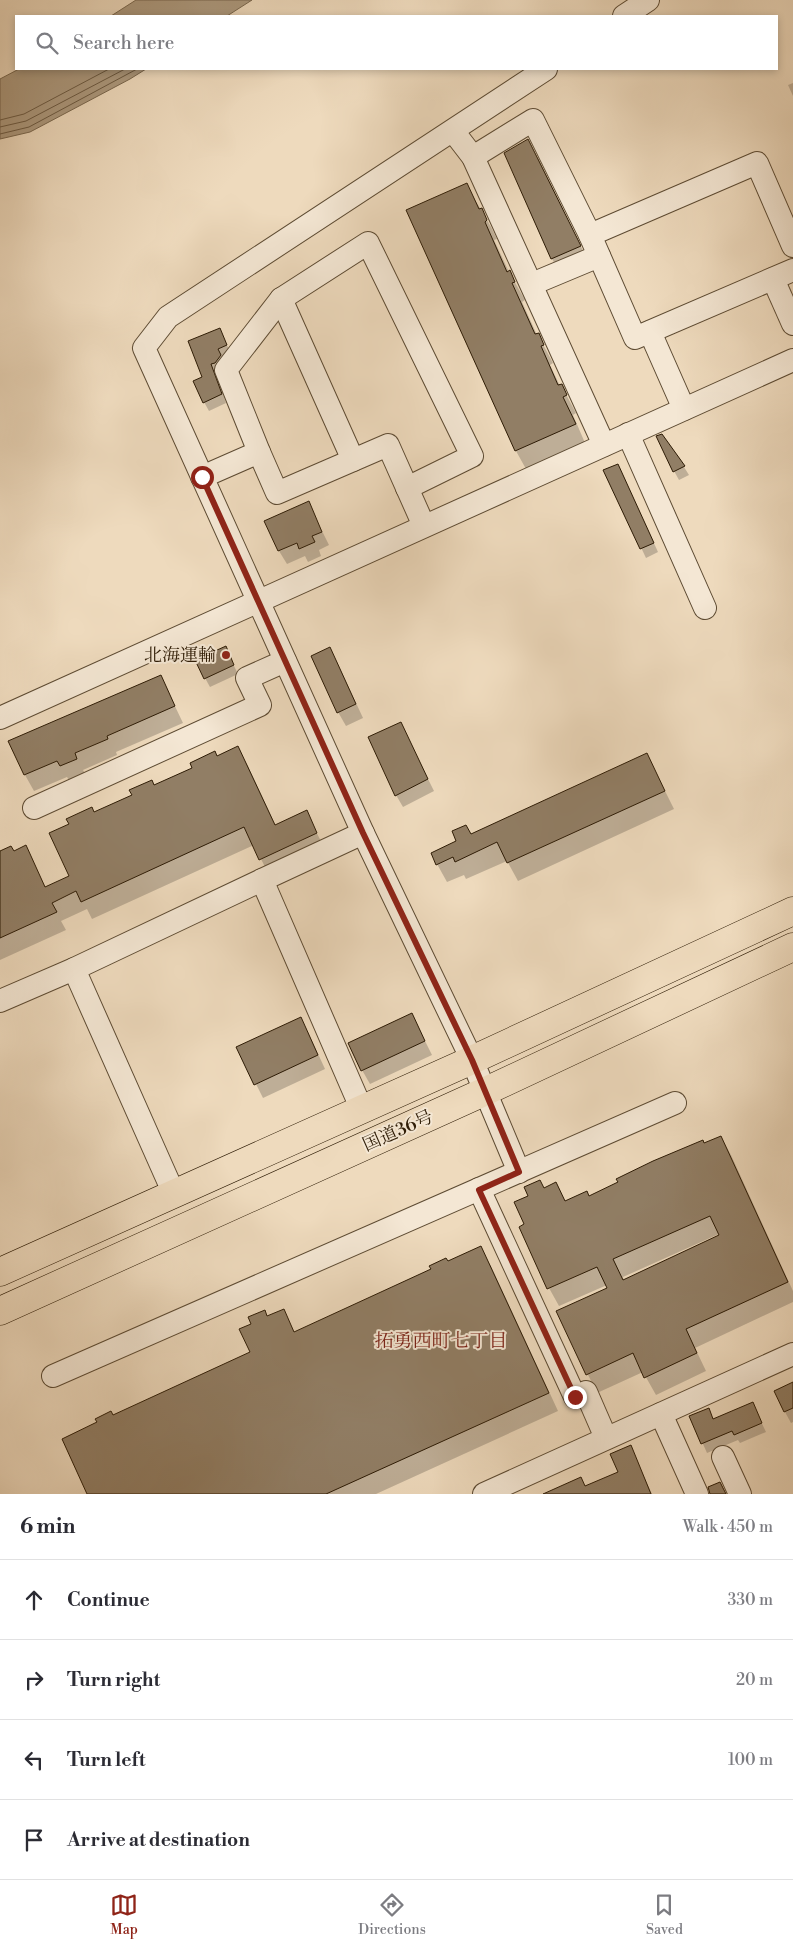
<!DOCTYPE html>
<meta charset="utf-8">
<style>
body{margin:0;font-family:"Libre Bodoni","Noto Serif JP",serif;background:#f7f7f7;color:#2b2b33}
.stop{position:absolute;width:15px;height:15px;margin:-11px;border:4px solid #8f2418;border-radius:50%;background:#fff}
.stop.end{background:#8f2418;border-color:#fff;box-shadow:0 1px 5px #0008}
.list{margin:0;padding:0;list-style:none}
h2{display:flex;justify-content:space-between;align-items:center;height:65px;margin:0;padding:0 20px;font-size:21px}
h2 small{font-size:16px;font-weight:400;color:#7c7c81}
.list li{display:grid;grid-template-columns:32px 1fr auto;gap:15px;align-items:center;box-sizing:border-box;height:80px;padding:0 20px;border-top:1px solid #e1e1e2}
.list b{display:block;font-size:19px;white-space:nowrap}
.list em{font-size:16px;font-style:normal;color:#7c7c81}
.icon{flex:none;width:28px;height:28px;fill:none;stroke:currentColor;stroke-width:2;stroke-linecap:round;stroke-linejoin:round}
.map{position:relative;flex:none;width:793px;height:1494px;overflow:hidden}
.search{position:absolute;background:#fff;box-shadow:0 2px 8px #0003;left:15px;right:15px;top:15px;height:55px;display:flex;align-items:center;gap:12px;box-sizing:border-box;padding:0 18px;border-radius:0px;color:#7c7c81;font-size:19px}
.sheet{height:385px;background:#fff}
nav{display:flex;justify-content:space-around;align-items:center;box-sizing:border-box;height:70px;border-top:1px solid #e1e1e2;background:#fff;font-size:14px;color:#7c7c81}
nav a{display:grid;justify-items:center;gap:2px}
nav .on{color:#8f2418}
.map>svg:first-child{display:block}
.water{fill:#ac997e;stroke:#79674e}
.shadow{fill:#0003;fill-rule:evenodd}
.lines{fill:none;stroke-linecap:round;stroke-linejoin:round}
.shore{stroke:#6c5a42;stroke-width:1}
.building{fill:#917e65;stroke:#2d1b05;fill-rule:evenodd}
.minor-casing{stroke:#5d4b33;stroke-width:24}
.highway-casing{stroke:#2d1b05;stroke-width:29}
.minor{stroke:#f4e7d4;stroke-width:22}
.highway{stroke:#eedabd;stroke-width:28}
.route{stroke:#8f2418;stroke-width:6}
.poi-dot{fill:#8f2418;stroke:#f4e7d4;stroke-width:2}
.labels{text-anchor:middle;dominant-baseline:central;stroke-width:4;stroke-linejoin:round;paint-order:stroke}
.poi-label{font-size:18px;fill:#2d1b05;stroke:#f4e7d4;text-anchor:end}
.street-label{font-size:18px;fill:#2d1b05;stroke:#f4e7d4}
.neighbourhood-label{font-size:19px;fill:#7a1f14;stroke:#f4e7d4}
</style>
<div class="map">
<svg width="793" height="1494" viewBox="0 0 793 1494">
<rect width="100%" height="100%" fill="#eedabd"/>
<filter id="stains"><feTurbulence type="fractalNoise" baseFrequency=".004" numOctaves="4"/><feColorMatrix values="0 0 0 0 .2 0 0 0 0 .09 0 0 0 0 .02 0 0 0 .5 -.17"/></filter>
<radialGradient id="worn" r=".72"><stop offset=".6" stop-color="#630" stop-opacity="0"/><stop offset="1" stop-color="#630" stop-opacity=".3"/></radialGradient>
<g class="water">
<path d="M136 0H252L227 16H111Z"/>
<path d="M19 69H146L130 79 30 132 0 139V79Z"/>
</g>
<g class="shadow">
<path d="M793 83V96L788 85Z"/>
<path d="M506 154 538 158 590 265 563 277 552 259Z"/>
<path d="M466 184 491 227 497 239 494 240 509 272 525 300 522 302 537 335H538L553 363 550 365 560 386 561 385 576 413 573 415 585 443 526 469 516 451 407 211Z"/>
<path d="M220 330 231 354 216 373 226 403 209 411 204 402V378Z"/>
<path d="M662 435 684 467 689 475 679 480 674 471Z"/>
<path d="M605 471 622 474 658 552 646 558Z"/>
<path d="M308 503 329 545 319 550 321 556 308 562 305 556 287 564 279 551Z"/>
<path d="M225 648 238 674 210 687 205 678Z"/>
<path d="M337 662 363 718 346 726 338 712Z"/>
<path d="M161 677 183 723 116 752 117 755 83 770 86 775 70 782 67 777 34 791 25 775 10 741Z"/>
<path d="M400 723 434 791 403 807 396 795Z"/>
<path d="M238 748 248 766 276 826 306 812 326 851 270 877 254 845 92 919 87 909 61 921 66 930 0 960V852H13L25 847 46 888 71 876 94 814Z"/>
<path d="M647 755 674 809 518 881 507 861 466 879 464 875 447 882 437 864Z"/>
<path d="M412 1015 432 1055 370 1084 362 1070Z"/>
<path d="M308 1032 325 1069 263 1098 238 1048Z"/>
<path d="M721 1137 731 1155 793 1291V1302L695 1348 706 1371 656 1395 643 1372 597 1393 557 1312 609 1288 607 1285 559 1306 549 1288 526 1225 544 1189 556 1184 566 1202 589 1197ZM719 1234 720 1236 624 1281 623 1277Z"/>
<path d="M480 1248 491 1266 558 1411 376 1494H89L113 1416 251 1353 268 1317 283 1310 295 1333Z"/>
<path d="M793 1383V1422L791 1423 785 1412Z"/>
<path d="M752 1403 766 1432 740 1443 738 1440 707 1453 691 1417 708 1410 714 1420Z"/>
<path d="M630 1447 652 1494H546L585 1487 620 1472Z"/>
</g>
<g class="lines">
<g class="shore">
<path d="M0 120 24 114 109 69"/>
<path d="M0 127 26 121 125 69"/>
<path d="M0 134 29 127 137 69"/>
</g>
</g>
<g class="building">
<path d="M528 139 581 246 551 259 504 153Z"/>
<path d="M467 183 479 209 482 208 487 220 485 222 507 272 510 270 515 282 512 283 535 334 539 333 544 345 541 346 558 385 562 384 567 395 563 397 576 424 515 451 406 210Z"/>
<path d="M220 328 227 345 218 349 221 355 215 363 211 364 222 394 203 403 193 381 202 377 188 341Z"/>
<path d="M662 434 685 466 673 472 656 436Z"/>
<path d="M618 464 654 543 640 549 603 470Z"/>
<path d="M309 501 322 532 312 536 315 542 299 549 297 543 278 551 264 521Z"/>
<path d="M226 646 234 665 204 679 195 660Z"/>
<path d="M330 647 356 704 337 713 311 656Z"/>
<path d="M161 675 175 706 107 736 108 739 75 753 77 759 60 766 57 761 24 775 8 741Z"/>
<path d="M401 722 428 779 395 796 368 737Z"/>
<path d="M238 746 275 825 307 810 317 833 259 860 244 827 81 902 76 891 52 903 57 912 0 938V851L11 846 14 851 26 845 45 887 69 876 49 833 69 824 66 819 92 807 94 812 132 795 129 790 152 780 154 785 192 768 190 763 215 751 217 756Z"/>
<path d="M647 753 665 791 507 863 497 842 455 862 453 857 436 865 431 853 456 841 452 831 466 825 471 834Z"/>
<path d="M412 1013 425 1041 361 1071 348 1043Z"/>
<path d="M301 1017 318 1055 254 1085 236 1047Z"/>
<path d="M721 1136 788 1282 686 1329 697 1353 644 1378 633 1353 586 1375 556 1311 607 1288 597 1267 547 1289 519 1227 524 1224 514 1202 528 1196 524 1187 540 1180 544 1188 556 1182 565 1201 587 1191 589 1196 618 1182 616 1179 653 1161 703 1140 704 1143ZM710 1216 719 1235 623 1280 613 1259Z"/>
<path d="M481 1246 549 1393 326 1494H87L62 1439 97 1422 95 1419 111 1411 113 1415 250 1352 239 1329 251 1324 248 1317 265 1310 267 1316 284 1309 294 1332 431 1269 429 1266 446 1258 448 1261Z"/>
<path d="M793 1382V1408L784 1412 774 1391Z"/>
<path d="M753 1402 762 1423 734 1435 732 1431 701 1444 689 1416 709 1408 713 1419Z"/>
<path d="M631 1445 651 1494H543L581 1477 585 1486 618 1472 610 1454Z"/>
<path d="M720 1482 726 1494H710L708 1487Z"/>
</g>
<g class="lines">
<defs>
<g id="minor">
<path d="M624 16 648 0"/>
<path d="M453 131 473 157 604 445"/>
<path d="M473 157 533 120 590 235"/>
<path d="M793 246 757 163 590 235 635 338 793 270"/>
<path d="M773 279 793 324"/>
<path d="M532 284 599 256"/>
<path d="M650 332 684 409"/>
<path d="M628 434 705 608"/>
<path d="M259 452 226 370 281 299"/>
<path d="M353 460 281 299 368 243 472 456 407 488"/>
<path d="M202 477 259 452 277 493 388 445 424 526"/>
<path d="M0 718 793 360"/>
<path d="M34 808 260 705 247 678 285 661"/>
<path d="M0 1001 74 969"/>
<path d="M362 1110 262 880 363 833"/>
<path d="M519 1172 472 1060 363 833 144 348 168 317 546 69"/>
<path d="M479 1189 575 1397 586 1392 606 1438"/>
<path d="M174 1194 74 969 262 880"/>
<path d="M53 1376 675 1103"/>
<path d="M661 1414 697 1494"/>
<path d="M723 1457 740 1494"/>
<path d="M484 1494 793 1354"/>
</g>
<g id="highway">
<path d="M0 1272 472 1060 793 911"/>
<path d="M0 1311 486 1091 793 947"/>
</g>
</defs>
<use href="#minor" class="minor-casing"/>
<use href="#highway" class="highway-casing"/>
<use href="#minor" class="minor"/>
<use href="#highway" class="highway"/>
</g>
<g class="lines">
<path class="route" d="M202 477 363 833 472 1060 519 1172 479 1190 575 1397"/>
</g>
<circle class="poi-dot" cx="226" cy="655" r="5"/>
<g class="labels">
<g class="poi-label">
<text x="216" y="655">北海運輸</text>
</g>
<g class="street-label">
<text transform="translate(398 1131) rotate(-24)">国道36号</text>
</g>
<g class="neighbourhood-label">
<text x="441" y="1341">拓勇西町七丁目</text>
</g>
</g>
<rect width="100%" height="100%" filter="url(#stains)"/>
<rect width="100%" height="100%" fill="url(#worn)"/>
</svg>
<div class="stop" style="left:202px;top:477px"></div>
<div class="stop end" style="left:575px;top:1397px"></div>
<div class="search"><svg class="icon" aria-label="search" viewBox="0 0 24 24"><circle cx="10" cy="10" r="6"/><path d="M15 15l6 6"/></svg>Search here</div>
</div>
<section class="sheet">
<h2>6 min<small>Walk · 450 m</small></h2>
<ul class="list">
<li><svg class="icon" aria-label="ahead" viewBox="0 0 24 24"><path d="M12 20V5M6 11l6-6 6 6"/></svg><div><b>Continue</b></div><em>330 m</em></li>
<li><svg class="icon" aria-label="right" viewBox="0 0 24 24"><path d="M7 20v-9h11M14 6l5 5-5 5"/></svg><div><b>Turn right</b></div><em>20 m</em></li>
<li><svg class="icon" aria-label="left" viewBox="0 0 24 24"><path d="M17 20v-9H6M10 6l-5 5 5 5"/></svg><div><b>Turn left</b></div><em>100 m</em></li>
<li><svg class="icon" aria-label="arrive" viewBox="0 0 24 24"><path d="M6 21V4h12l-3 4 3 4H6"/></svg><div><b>Arrive at destination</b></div></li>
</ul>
</section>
<nav>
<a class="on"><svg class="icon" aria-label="map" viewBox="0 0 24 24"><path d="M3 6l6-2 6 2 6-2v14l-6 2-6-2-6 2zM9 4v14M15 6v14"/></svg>Map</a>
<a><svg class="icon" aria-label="directions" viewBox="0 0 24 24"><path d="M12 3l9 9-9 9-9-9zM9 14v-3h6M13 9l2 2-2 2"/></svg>Directions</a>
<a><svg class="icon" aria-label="saved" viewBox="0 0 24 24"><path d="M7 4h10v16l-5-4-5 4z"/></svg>Saved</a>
</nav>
